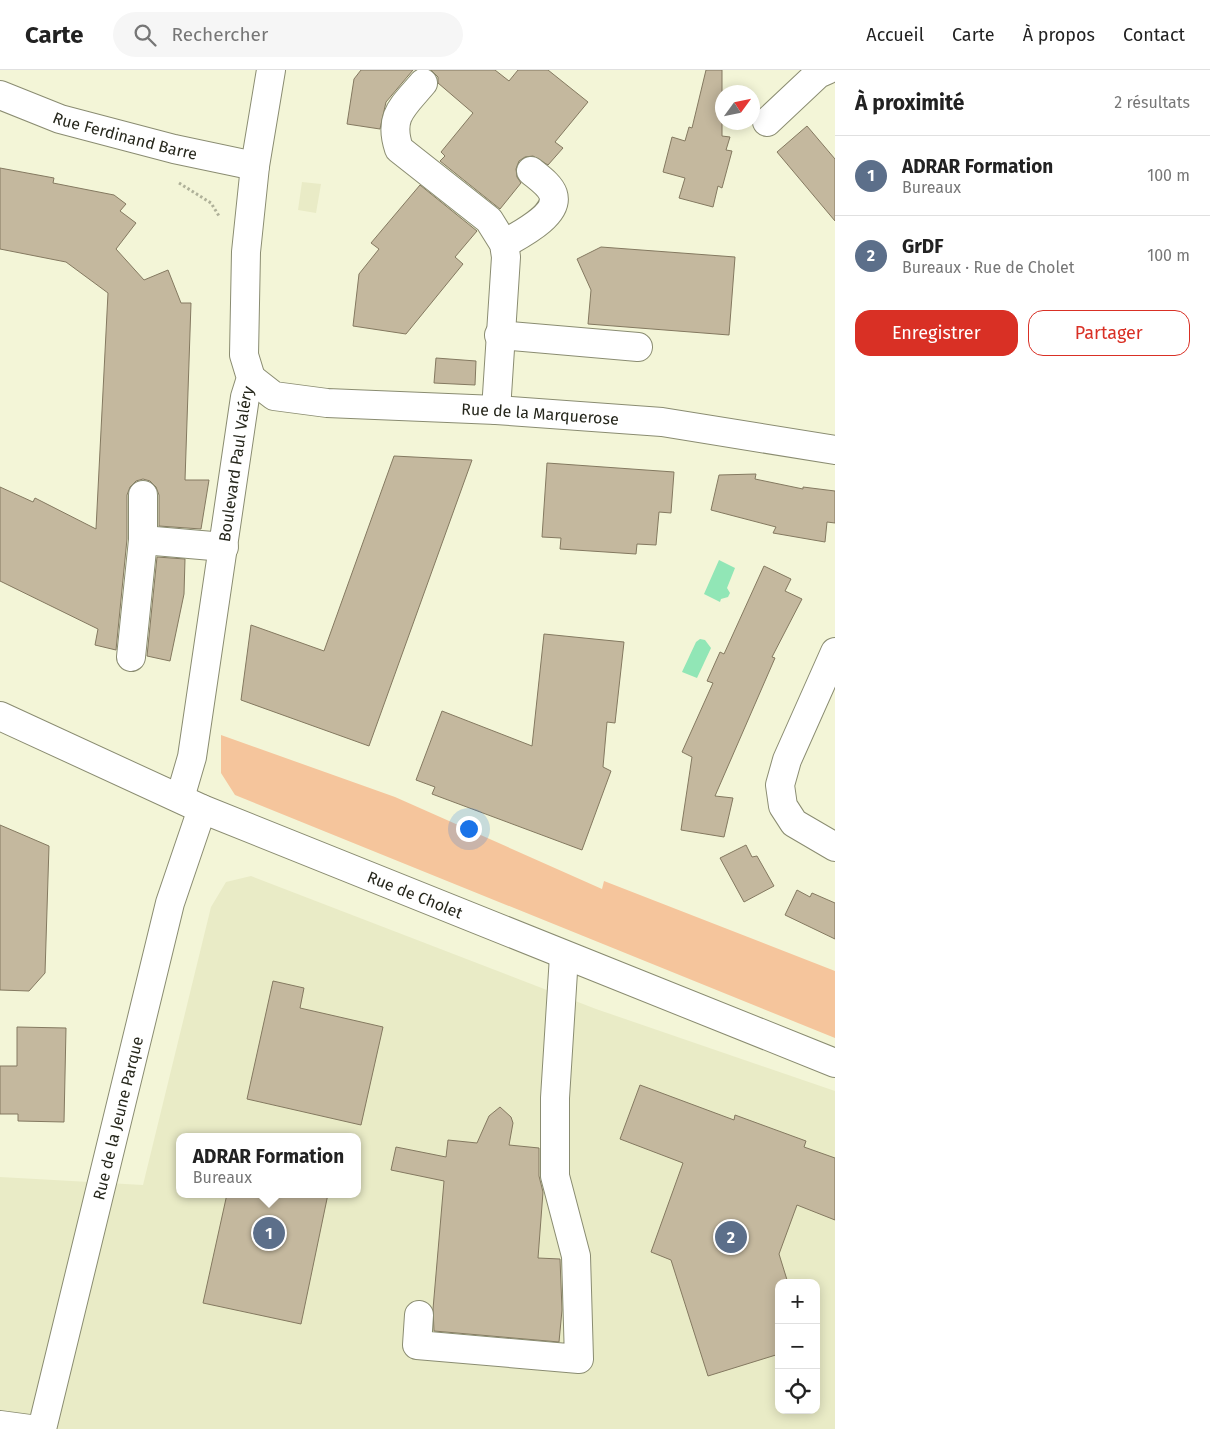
<!DOCTYPE html>
<html lang="fr">
<meta charset="utf-8">
<style>
body{margin:0;font-family:"Fira Sans",sans-serif;background:#f6f6f6;color:#222}
.controls{position:absolute;right:15px;bottom:15px;display:grid;overflow:hidden;border-radius:10px;box-shadow:0 2px 12px #0003}
.controls button{width:45px;height:45px;display:grid;place-items:center;padding:0;border:0;border-bottom:1px solid #e0e0e0;background:#fff;color:#222;font:25px sans-serif}
.compass{position:absolute;left:715px;top:15px;width:45px;height:45px;border-radius:50%;background:#fff;box-shadow:0 2px 12px #0003;rotate:57deg}
.you{position:absolute;left:468px;top:758px;width:18px;height:18px;margin:-12px;border:4px solid #fff;border-radius:50%;background:#1a73e8;box-shadow:0 0 0 8px #1a73e833}
.badge{display:grid;place-items:center;width:32px;height:32px;border-radius:50%;background:#d93025;color:#fff;font-size:16px;font-weight:700}
.pin{position:absolute;translate:-50% -50%;border:2px solid #fff;box-shadow:0 1px 5px #0006}
.popup{position:absolute;left:176px;top:1063px;width:185px;height:65px;box-sizing:border-box;display:grid;place-content:center;border-radius:10px;background:#fff;filter:drop-shadow(0 1px 4px #0005);font-size:16px;white-space:nowrap;color:#767676}
.popup b{font-size:19px;color:#222}
.popup::after{content:'';position:absolute;left:50%;top:100%;margin-left:-10px;border:10px solid transparent;border-top-color:#fff}
.list{margin:0;padding:0;list-style:none}
h2{display:flex;justify-content:space-between;align-items:center;height:65px;margin:0;padding:0 20px;font-size:21px}
h2 small{font-size:16px;font-weight:400;color:#767676}
.list li{display:grid;grid-template-columns:32px 1fr auto;gap:15px;align-items:center;box-sizing:border-box;height:80px;padding:0 20px;border-top:1px solid #e0e0e0}
.list b{display:block;font-size:19px;white-space:nowrap}
.list p{margin:0;font-size:16px;white-space:nowrap;color:#767676}
.list em{font-size:16px;font-style:normal;color:#767676}
.actions{display:flex;gap:10px;padding:15px 20px}
.actions a{flex:1;padding:11px 0;border:1px solid #d93025;border-radius:15px;text-align:center;font-size:18px;color:#d93025}
.actions .main{background:#d93025;color:#fff}
.icon{flex:none;width:28px;height:28px;fill:none;stroke:currentColor;stroke-width:2;stroke-linecap:round;stroke-linejoin:round}
.map{position:relative;flex:none;width:835px;height:1359px;overflow:hidden}
header{display:flex;align-items:center;gap:30px;box-sizing:border-box;height:70px;padding:0 25px;background:#fff;border-bottom:1px solid #e0e0e0}
header strong{font-size:24px}
nav{display:flex;gap:28px;margin-inline-start:auto;font-size:18px}
.search{width:350px;height:45px;background:#f6f6f6;display:flex;align-items:center;gap:12px;box-sizing:border-box;padding:0 18px;border-radius:28px;color:#767676;font-size:19px}
main{display:flex}
aside{flex:1;background:#fff}
.map>svg:first-child{display:block}
.built{fill:#e9ebc6;fill-rule:evenodd}
.green{fill:#f5c59c}
.water{fill:#91e6b6}
.building{fill:#c4b89e;stroke:#847960}
.lines{fill:none;stroke-linecap:round;stroke-linejoin:round}
.minor-casing{stroke:#8a8c71;stroke-width:30}
.path{stroke:#afb199;stroke-width:3;stroke-dasharray:2.5 2.5;stroke-linecap:butt}
.minor{stroke:#fff;stroke-width:28}
.labels{text-anchor:middle;dominant-baseline:central;stroke-width:4;stroke-linejoin:round;paint-order:stroke}
.street-label{font-size:16px;fill:#26271c;stroke:#f3f5d7}
</style>
<header>
<strong>Carte</strong>
<div class="search"><svg class="icon" aria-label="search" viewBox="0 0 24 24"><circle cx="10" cy="10" r="6"/><path d="M15 15l6 6"/></svg>Rechercher</div>
<nav><a>Accueil</a><a>Carte</a><a>À propos</a><a>Contact</a></nav>
</header>
<main>
<div class="map">
<svg width="835" height="1359" viewBox="0 0 835 1359">
<rect width="100%" height="100%" fill="#f3f5d7"/>
<g class="built">
<path d="M302 112 321 114 316 143 298 140Z"/>
<path d="M251 806 596 939 835 1021V1359H0V1107L143 1115 211 837 226 812ZM180 1067H358V1124H180ZM779 1213H816V1340H779Z"/>
</g>
<path class="green" d="M221 665 395 727 602 819 604 811 835 901V968L235 725 221 703Z"/>
<g class="water">
<path d="M719 490 735 498 727 518 730 523 728 527 721 529 720 532 704 524Z"/>
<path d="M700 569 705 570 711 578 697 608 682 602 696 572Z"/>
</g>
<g class="building">
<path d="M361 0H413L386 32 380 59 347 54 354 9Z"/>
<path d="M431 0H495L509 11 518 0H548L588 32 555 72 563 78 548 95 533 86 525 87 519 91 516 99 517 107 521 113 500 139 440 91 445 86 441 82 473 43 438 13V7Z"/>
<path d="M706 0H722V66L730 67 726 80 732 81 722 118 718 116 713 137 679 128 685 108 663 102 672 67 685 71 689 57 692 58Z"/>
<path d="M807 56 835 89V151L777 82Z"/>
<path d="M0 98 54 108 53 113 114 125 126 134 120 141 136 153 116 179 144 210 168 200 181 233H191L185 410H209L201 459 159 456V425L156 417 150 411 143 409 136 411 130 417 127 425V469L116 580 95 575 98 559 0 511V417L33 432 35 428 96 459 108 223 66 192 0 179Z"/>
<path d="M420 115 477 161 455 187 463 194 406 264 353 256 359 204 379 179 371 173Z"/>
<path d="M601 177 735 187 729 265 588 254 591 220 577 189Z"/>
<path d="M436 288 476 291 475 315 434 313Z"/>
<path d="M394 386 472 390 369 676 241 630 251 555 324 581Z"/>
<path d="M547 393 674 402 671 443 659 442 656 475 637 474 636 484 560 479 561 468 542 467Z"/>
<path d="M756 404 755 409 803 419V417L835 421V453L827 452 825 472 773 463 776 457 711 440 719 405Z"/>
<path d="M157 487 185 489 184 524 170 591 147 586Z"/>
<path d="M764 496 791 509 785 521 802 529 772 587 775 588 715 726 733 728 724 767 681 760 692 687 682 682 713 613 707 611 720 582 724 584Z"/>
<path d="M544 564 624 572 615 653 607 652 603 697 611 701 582 780 432 724 435 717 416 710 442 641 532 676Z"/>
<path d="M0 755 49 776 45 903 29 921 0 920Z"/>
<path d="M746 775 752 787 757 786 774 816 744 832 720 788Z"/>
<path d="M797 820 810 827 812 823 835 833V869L785 845Z"/>
<path d="M273 911 304 918 300 938 383 957 361 1055 247 1029Z"/>
<path d="M17 957 66 958 64 1052 18 1051V1044H0V996H17Z"/>
<path d="M640 1015 734 1050 735 1045 806 1071 804 1077 835 1088V1150L797 1135 779 1184 788 1213H779V1284L708 1306 671 1190 651 1182 683 1093 620 1069Z"/>
<path d="M500 1037 511 1047 513 1053 509 1075 539 1078V1106L543 1122 538 1188 560 1189 562 1240 559 1272 434 1261 433 1239 444 1111 391 1100 396 1077 446 1087 448 1070 477 1073 489 1046Z"/>
<path d="M227 1124H328L301 1254 203 1233Z"/>
</g>
<g class="lines">
<defs>
<g id="minor">
<path d="M423 13C403 37 388 46 399 79L489 150 504 174 506 187 496 340"/>
<path id="s1" d="M0 25 60 49 174 79 255 96"/>
<path d="M767 52 818 4 827 0"/>
<path d="M504 174C519 165 560 145 553 124 550 115 538 107 531 101"/>
<path d="M499 265 638 277"/>
<path id="s2" d="M251 308 274 326 327 333 496 340 662 352 835 380"/>
<path d="M143 470 224 477"/>
<path d="M835 582 787 690 780 715 783 736 794 753 835 777"/>
<path d="M131 587 143 470V425"/>
<path id="s3" d="M0 646 202 739 835 993"/>
<path id="s4" d="M180 728 192 687 245 327 251 308 244 285 246 182 255 96 271 0"/>
<path d="M419 1245 417 1275 579 1289 576 1186 555 1106V1028L564 886"/>
<path d="M0 1355 30 1359"/>
<path id="s5" d="M42 1359 170 833 202 739"/>
</g>
</defs>
<use href="#minor" class="minor-casing"/>
<path class="path" d="M179 113 211 133 219 146"/>
<use href="#minor" class="minor"/>
</g>
<g class="labels">
<g class="street-label">
<text stroke="none"><textPath href="#s1" startOffset="132">Rue Ferdinand Barre</textPath></text>
<text stroke="none"><textPath href="#s2" startOffset="296">Rue de la Marquerose</textPath></text>
<text stroke="none"><textPath href="#s4" startOffset="339">Boulevard Paul Valéry</textPath></text>
<text stroke="none"><textPath href="#s3" startOffset="452">Rue de Cholet</textPath></text>
<text stroke="none"><textPath href="#s5" startOffset="320">Rue de la Jeune Parque</textPath></text>
</g>
</g>
</svg>
<div class="controls">
<button>+</button>
<button>−</button>
<button><svg class="icon" aria-label="locate" viewBox="0 0 24 24"><circle cx="12" cy="12" r="6"/><path d="M12 2v4M12 18v4M2 12h4M18 12h4"/></svg></button>
</div>
<svg class="compass" viewBox="-18 -18 36 36"><path d="M0-13l5 13h-10z" fill="#e53935"/><path d="M0 13l5-13h-10z" fill="#767676"/></svg>
<div class="you"></div>
<div class="pin badge" style="left:269px;top:1163px;background:#5c6f8a">1</div>
<div class="popup"><b>ADRAR Formation</b>Bureaux</div>
<div class="pin badge" style="left:731px;top:1167px;background:#5c6f8a">2</div>
</div>
<aside>
<h2>À proximité<small>2 résultats</small></h2>
<ul class="list">
<li><span class="badge" style="background:#5c6f8a">1</span><div><b>ADRAR Formation</b><p>Bureaux</p></div><em>100 m</em></li>
<li><span class="badge" style="background:#5c6f8a">2</span><div><b>GrDF</b><p>Bureaux · Rue de Cholet</p></div><em>100 m</em></li>
</ul>
<div class="actions"><a class="main">Enregistrer</a><a>Partager</a></div>
</aside>
</main>
